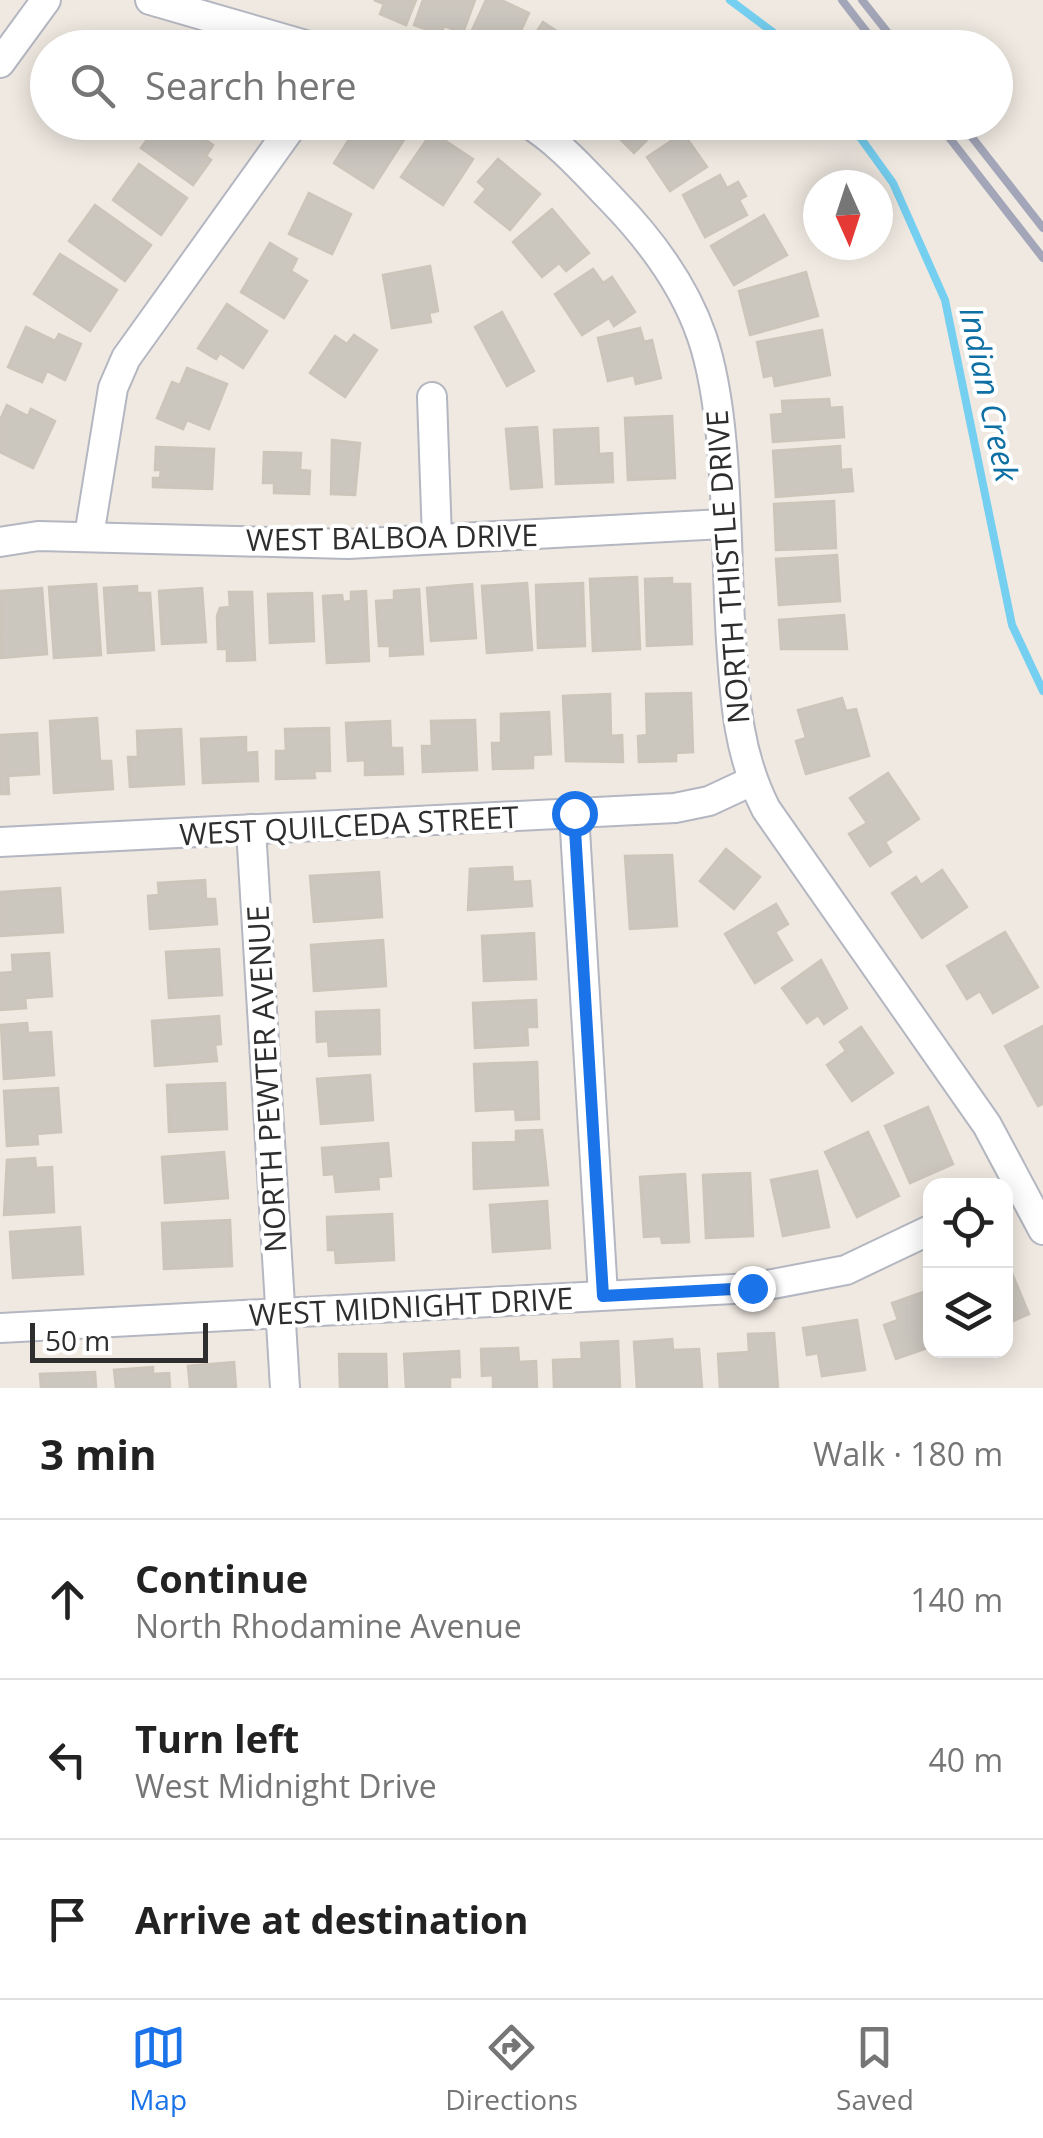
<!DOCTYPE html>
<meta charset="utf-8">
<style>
body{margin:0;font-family:"Open Sans",sans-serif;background:#f2f2f2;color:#222}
.controls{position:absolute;right:30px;bottom:30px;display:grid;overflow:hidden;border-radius:20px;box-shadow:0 5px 25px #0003}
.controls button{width:90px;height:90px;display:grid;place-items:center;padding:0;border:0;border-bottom:2px solid #e0e0e0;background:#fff;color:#222;font:50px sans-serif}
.compass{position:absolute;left:803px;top:170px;width:90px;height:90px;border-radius:50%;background:#fff;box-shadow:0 5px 25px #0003;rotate:177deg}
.scale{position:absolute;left:30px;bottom:25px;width:178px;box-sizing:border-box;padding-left:10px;border:5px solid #2e2e2e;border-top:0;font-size:28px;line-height:35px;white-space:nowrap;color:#2e2e2e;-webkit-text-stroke:8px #fff;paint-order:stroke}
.stop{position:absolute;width:30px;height:30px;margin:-22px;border:8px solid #1a73e8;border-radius:50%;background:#fff}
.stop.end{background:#1a73e8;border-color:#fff;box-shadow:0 2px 10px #0008}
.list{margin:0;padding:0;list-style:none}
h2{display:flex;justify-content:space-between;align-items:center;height:130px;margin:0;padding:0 40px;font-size:42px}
h2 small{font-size:32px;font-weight:400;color:#767676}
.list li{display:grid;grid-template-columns:65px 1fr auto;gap:30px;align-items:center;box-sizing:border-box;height:160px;padding:0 40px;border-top:2px solid #e0e0e0}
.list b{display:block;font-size:38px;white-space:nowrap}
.list p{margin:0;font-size:32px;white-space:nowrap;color:#767676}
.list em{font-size:32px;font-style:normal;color:#767676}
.icon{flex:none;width:55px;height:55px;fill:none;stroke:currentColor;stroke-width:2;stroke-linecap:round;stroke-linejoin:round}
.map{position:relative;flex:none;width:1043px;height:1388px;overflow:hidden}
.search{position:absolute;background:#fff;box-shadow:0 5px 25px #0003;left:30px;right:30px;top:30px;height:110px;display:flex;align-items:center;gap:25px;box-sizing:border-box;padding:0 35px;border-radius:55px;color:#767676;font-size:38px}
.sheet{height:610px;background:#fff}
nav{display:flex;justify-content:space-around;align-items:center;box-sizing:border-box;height:140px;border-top:2px solid #e0e0e0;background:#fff;font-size:28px;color:#767676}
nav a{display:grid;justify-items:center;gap:5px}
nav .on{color:#1a73e8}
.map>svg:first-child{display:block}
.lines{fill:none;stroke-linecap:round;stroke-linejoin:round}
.stream{stroke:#75cff0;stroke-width:8}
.building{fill:#cbc7bf;stroke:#cbc5ba;stroke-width:2.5}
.minor-casing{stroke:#b4b7c1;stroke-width:32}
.minor{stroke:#fff;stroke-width:28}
.rail{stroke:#a3a6b8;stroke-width:8}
.route{stroke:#1a73e8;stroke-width:12}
.labels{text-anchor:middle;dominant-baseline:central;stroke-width:8;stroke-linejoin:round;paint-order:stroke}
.street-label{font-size:30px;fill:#2e2e2e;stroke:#fff}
.water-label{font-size:32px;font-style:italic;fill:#0d6fa3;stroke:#fff}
</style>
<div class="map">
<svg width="1043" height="1388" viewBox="0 0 1043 1388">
<rect width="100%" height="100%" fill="#efe9e1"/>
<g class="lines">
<g class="stream">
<path d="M730 0 794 48"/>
<path d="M849 122 893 183 945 300 1012 625 1043 691"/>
</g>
</g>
<g class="building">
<path d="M374 0H416L406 25 380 14 384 4Z"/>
<path d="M423 0H475L463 33 444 26 441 35 414 25Z"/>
<path d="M486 0H501L529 13 513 48H492L469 37Z"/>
<path d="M543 22 579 46 578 48H526Z"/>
<path d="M160 122H181L213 145 206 156 211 160 193 185 141 148Z"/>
<path d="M214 122H239L230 134Z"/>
<path d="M360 122H388L407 135 373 188 334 163Z"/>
<path d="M611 122H665L634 153 607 126Z"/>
<path d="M432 132 473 159 443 205 401 177Z"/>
<path d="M683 133 707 167 670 191 647 157Z"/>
<path d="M498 159 540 194 510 230 475 202 486 189 478 182Z"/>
<path d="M139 164 187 198 161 235 113 200Z"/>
<path d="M720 175 727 188 738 182 746 196 739 200 747 215 705 237 683 195Z"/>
<path d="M309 193 351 214 332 254 289 234Z"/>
<path d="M95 205 151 245 125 281 69 241Z"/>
<path d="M552 209 589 253 566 271 559 263 542 277 513 242Z"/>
<path d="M764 215 787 255 734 285 711 246Z"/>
<path d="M270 243 297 259 291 271 307 281 284 318 241 292Z"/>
<path d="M60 254 117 290 90 331 34 294Z"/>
<path d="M430 266 438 311 429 313 431 322 392 328 383 275Z"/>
<path d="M593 269 603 283 612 277 635 312 614 326 609 318 582 335 555 294Z"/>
<path d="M806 272 818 316 750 335 739 291Z"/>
<path d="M227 304 267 331 243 368 220 353 216 359 198 348Z"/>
<path d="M502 312 534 371 507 386 475 327Z"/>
<path d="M26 327 55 341 59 334 81 344 65 380 47 371 42 382 8 367Z"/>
<path d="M640 328 644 342 652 340 661 378 636 384 634 375 608 381 598 338Z"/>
<path d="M822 330 830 375 775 386 773 375 764 377 757 342Z"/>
<path d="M354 335 377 350 345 397 310 373 335 336 347 344Z"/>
<path d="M187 368 227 384 209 429 187 420 183 429 157 418 172 382 180 385Z"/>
<path d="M829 399 830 408 842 407 844 437 773 442 771 415 783 414 782 401Z"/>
<path d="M7 405 28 416 31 409 55 421 33 468 0 452V420Z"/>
<path d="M672 416 675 478 628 480 625 418Z"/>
<path d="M537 427 542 487 511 489 506 429Z"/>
<path d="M598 428 599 454 612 453 613 482 556 484 554 430Z"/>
<path d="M332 440 360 443 355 495 331 494Z"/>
<path d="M840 446 841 470 851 469 853 491 776 497 773 451Z"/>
<path d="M156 447 214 449 212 489 153 487V478H160L161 470H155Z"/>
<path d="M264 452 301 453 300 470 310 471 309 494 274 493V483H263Z"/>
<path d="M834 501 836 548 776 550 774 504Z"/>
<path d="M837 555 840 601 779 605 776 559Z"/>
<path d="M637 577 640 649 593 651 590 579Z"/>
<path d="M672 578V584H690L692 644 647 646 645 579Z"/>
<path d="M527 583 532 650 487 653 482 586Z"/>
<path d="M583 583 585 646 538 648 536 585Z"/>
<path d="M96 584 101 655 54 658 49 587Z"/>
<path d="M472 584 476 638 431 641 427 588Z"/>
<path d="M137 586V593H150L154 650 108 653 104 588Z"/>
<path d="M42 588 47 654 1 658 0 591Z"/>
<path d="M202 588 206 642 162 644 159 591Z"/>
<path d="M419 589 423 654 390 656V646H379L376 601 394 600V591Z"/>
<path d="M366 591 369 661 327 663 323 596 342 595 343 602 351 601V592Z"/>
<path d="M229 592H252L255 660 227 661V649H218L217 616 220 608 230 607Z"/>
<path d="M312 593 314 641 270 643 268 594Z"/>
<path d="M844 615 847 649H781L779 620Z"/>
<path d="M691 693 693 752 676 753V761L639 762 638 736 647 735 646 694Z"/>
<path d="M610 694 611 736 622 735 623 762 566 761 563 696Z"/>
<path d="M842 698 846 711 856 709 869 756 806 774 796 741 806 738 798 710Z"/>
<path d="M549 712 551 754 533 755V768L493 769 492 743H501V714Z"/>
<path d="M97 718 100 761H111L113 789 54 793 50 721Z"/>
<path d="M475 720 477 770 423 772 422 746H432L431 721Z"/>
<path d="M390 721 391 748H402L403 774 365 775V760L348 761 346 723Z"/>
<path d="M329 728 330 771H314L315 778 276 779V751H286L285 729Z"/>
<path d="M181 729 184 784 130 787 128 757H138L137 731Z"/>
<path d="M37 733 39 774 8 776 9 794H0V735Z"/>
<path d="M246 737V753L257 752 258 781 203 783 201 739Z"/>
<path d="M888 773 919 819 885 842 891 852 870 866 849 834 867 823 850 798Z"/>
<path d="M726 849 760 877 734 909 700 881Z"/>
<path d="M672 855 677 926 630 929 625 856Z"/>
<path d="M512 867 513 882 530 881 532 906 468 910 470 869Z"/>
<path d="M942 870 967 907 922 938 892 893 916 877 921 885Z"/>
<path d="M379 872 382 917 314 922 310 876Z"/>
<path d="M205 880 206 899H215L217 924 150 929 148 896 159 895 158 883Z"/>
<path d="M60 888 63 932 0 936V892Z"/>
<path d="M776 904 788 924 775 932 792 960 755 983 725 934Z"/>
<path d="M1005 932 1038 987 993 1013 980 991 967 999 947 966Z"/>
<path d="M534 933 536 979 484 981 482 936Z"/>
<path d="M383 940 386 986 314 991 311 945Z"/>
<path d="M219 949 222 995 169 998 166 952Z"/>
<path d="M49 953 52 996 25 998 26 1008 0 1010V973L13 972 12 955Z"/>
<path d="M821 960 847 1008 824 1024 818 1015 807 1023 782 988Z"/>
<path d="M536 1000 537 1027H527L528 1045 475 1048 473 1003Z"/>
<path d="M379 1010 380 1054 329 1056 328 1041 317 1042 316 1012Z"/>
<path d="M219 1016 221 1044 215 1045 217 1061 155 1066 152 1021Z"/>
<path d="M27 1023 28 1033 51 1032 54 1075 4 1079 1 1025Z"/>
<path d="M1043 1026V1104L1038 1106 1005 1046Z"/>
<path d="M861 1027 893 1073 852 1101 827 1065 846 1051 840 1042Z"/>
<path d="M537 1062 539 1119 516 1120 515 1109 476 1111 474 1064Z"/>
<path d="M370 1075 373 1120 321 1124 317 1079Z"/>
<path d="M225 1083 227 1129 169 1132 167 1085Z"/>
<path d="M58 1088 61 1132 37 1134 38 1144 7 1146 4 1091Z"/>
<path d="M928 1107 953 1164 910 1183 885 1126Z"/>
<path d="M542 1130 548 1185 474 1189 473 1143 516 1142V1131Z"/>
<path d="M868 1132 899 1196 857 1217 825 1152Z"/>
<path d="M388 1143 391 1176 378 1177 379 1189 336 1192 334 1174 324 1175 322 1148Z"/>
<path d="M224 1152 228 1198 165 1203 162 1157Z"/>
<path d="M35 1158 36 1168 52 1167 54 1212 4 1215 7 1160Z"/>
<path d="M817 1171 829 1227 783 1236 771 1180Z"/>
<path d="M750 1173 753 1236 706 1238 703 1175Z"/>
<path d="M685 1174 689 1242 662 1243 661 1236 644 1237 640 1177Z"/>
<path d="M547 1201 550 1248 493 1252 490 1205Z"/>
<path d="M392 1214 394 1260 336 1263 335 1250H328L327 1217Z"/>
<path d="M230 1220 232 1266 164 1269 162 1223Z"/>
<path d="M80 1227 83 1274 13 1278 10 1232Z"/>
<path d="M1006 1259 1029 1314 1006 1324Z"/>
<path d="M929 1290 930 1347 896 1359 884 1325 898 1320 892 1303Z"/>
<path d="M857 1320 865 1370 822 1376 818 1353 807 1355 803 1328Z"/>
<path d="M774 1333 778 1388H720L718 1354 749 1352 748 1334Z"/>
<path d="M672 1339 673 1350 699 1349 702 1388H637L634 1342Z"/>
<path d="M618 1341 620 1388H554L553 1360 582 1359 581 1343Z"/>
<path d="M518 1348 519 1362 536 1361 537 1388H493V1375L482 1376 481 1349Z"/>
<path d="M459 1351 460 1377H450V1388H406L404 1354Z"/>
<path d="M339 1354H386L387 1388H340Z"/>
<path d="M234 1362 236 1388H190L188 1366Z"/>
<path d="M153 1367V1374L169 1373 170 1388H116L114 1370Z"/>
<path d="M95 1372 96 1388H41L40 1374Z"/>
</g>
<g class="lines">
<defs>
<g id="minor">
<path d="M150 0 316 48"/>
<path d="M0 63 46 0"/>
<path d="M526 122C558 141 585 172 611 199 650 239 684 284 702 337 730 419 725 551 731 640 735 701 738 754 766 809L987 1125 1043 1230"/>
<path d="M432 397 437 539"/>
<path d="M89 536 113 388 126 358 295 122"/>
<path d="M0 542 38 536 348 544 723 524"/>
<path d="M574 813 603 1295"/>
<path d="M251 829 285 1388"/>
<path d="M0 842 675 808 709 801 752 781"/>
<path d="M0 1328 752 1288 846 1270 930 1230"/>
</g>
</defs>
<use href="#minor" class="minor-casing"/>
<use href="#minor" class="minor"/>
<g class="rail">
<path d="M842 0 879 48"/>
<path d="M862 0 900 48"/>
<path d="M937 122 1043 258"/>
<path d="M960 122 1043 228"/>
</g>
</g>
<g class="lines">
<path class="route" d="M574 813 603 1296 752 1288"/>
</g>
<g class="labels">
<g class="street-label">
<text transform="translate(392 537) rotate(-1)">WEST BALBOA DRIVE</text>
<text transform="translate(727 567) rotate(-94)">NORTH THISTLE DRIVE</text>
<text transform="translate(349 825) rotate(-3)">WEST QUILCEDA STREET</text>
<text transform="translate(266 1079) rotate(-93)">NORTH PEWTER AVENUE</text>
<text transform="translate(411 1306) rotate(-3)">WEST MIDNIGHT DRIVE</text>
</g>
<g class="water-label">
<text transform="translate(990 394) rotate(78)">Indian Creek</text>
</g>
</g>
</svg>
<div class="controls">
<button><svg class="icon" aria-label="locate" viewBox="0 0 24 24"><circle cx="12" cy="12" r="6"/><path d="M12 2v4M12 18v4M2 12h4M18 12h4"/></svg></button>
<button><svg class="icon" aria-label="layers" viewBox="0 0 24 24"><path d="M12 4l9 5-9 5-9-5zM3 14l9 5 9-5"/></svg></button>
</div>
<svg class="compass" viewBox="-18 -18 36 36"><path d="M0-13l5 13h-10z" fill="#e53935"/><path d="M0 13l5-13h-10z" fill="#767676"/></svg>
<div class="scale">50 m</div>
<div class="stop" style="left:574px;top:813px"></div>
<div class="stop end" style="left:752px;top:1288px"></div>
<div class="search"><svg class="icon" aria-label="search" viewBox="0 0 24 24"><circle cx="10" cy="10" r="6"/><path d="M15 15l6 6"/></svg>Search here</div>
</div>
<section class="sheet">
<h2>3 min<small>Walk · 180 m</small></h2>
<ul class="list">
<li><svg class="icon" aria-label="ahead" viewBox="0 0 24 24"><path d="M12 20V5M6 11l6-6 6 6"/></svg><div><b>Continue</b><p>North Rhodamine Avenue</p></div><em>140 m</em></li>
<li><svg class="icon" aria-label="left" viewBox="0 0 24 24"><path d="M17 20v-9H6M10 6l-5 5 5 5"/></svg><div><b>Turn left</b><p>West Midnight Drive</p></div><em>40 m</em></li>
<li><svg class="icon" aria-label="arrive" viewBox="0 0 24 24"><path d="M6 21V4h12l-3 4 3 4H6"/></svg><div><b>Arrive at destination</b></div></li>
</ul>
</section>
<nav>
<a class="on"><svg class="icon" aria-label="map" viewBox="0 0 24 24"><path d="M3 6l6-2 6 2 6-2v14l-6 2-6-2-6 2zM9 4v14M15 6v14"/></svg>Map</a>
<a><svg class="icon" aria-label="directions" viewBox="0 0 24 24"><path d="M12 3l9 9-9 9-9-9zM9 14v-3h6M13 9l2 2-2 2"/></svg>Directions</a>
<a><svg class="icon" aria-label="saved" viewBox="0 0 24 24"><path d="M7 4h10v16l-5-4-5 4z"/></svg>Saved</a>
</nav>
